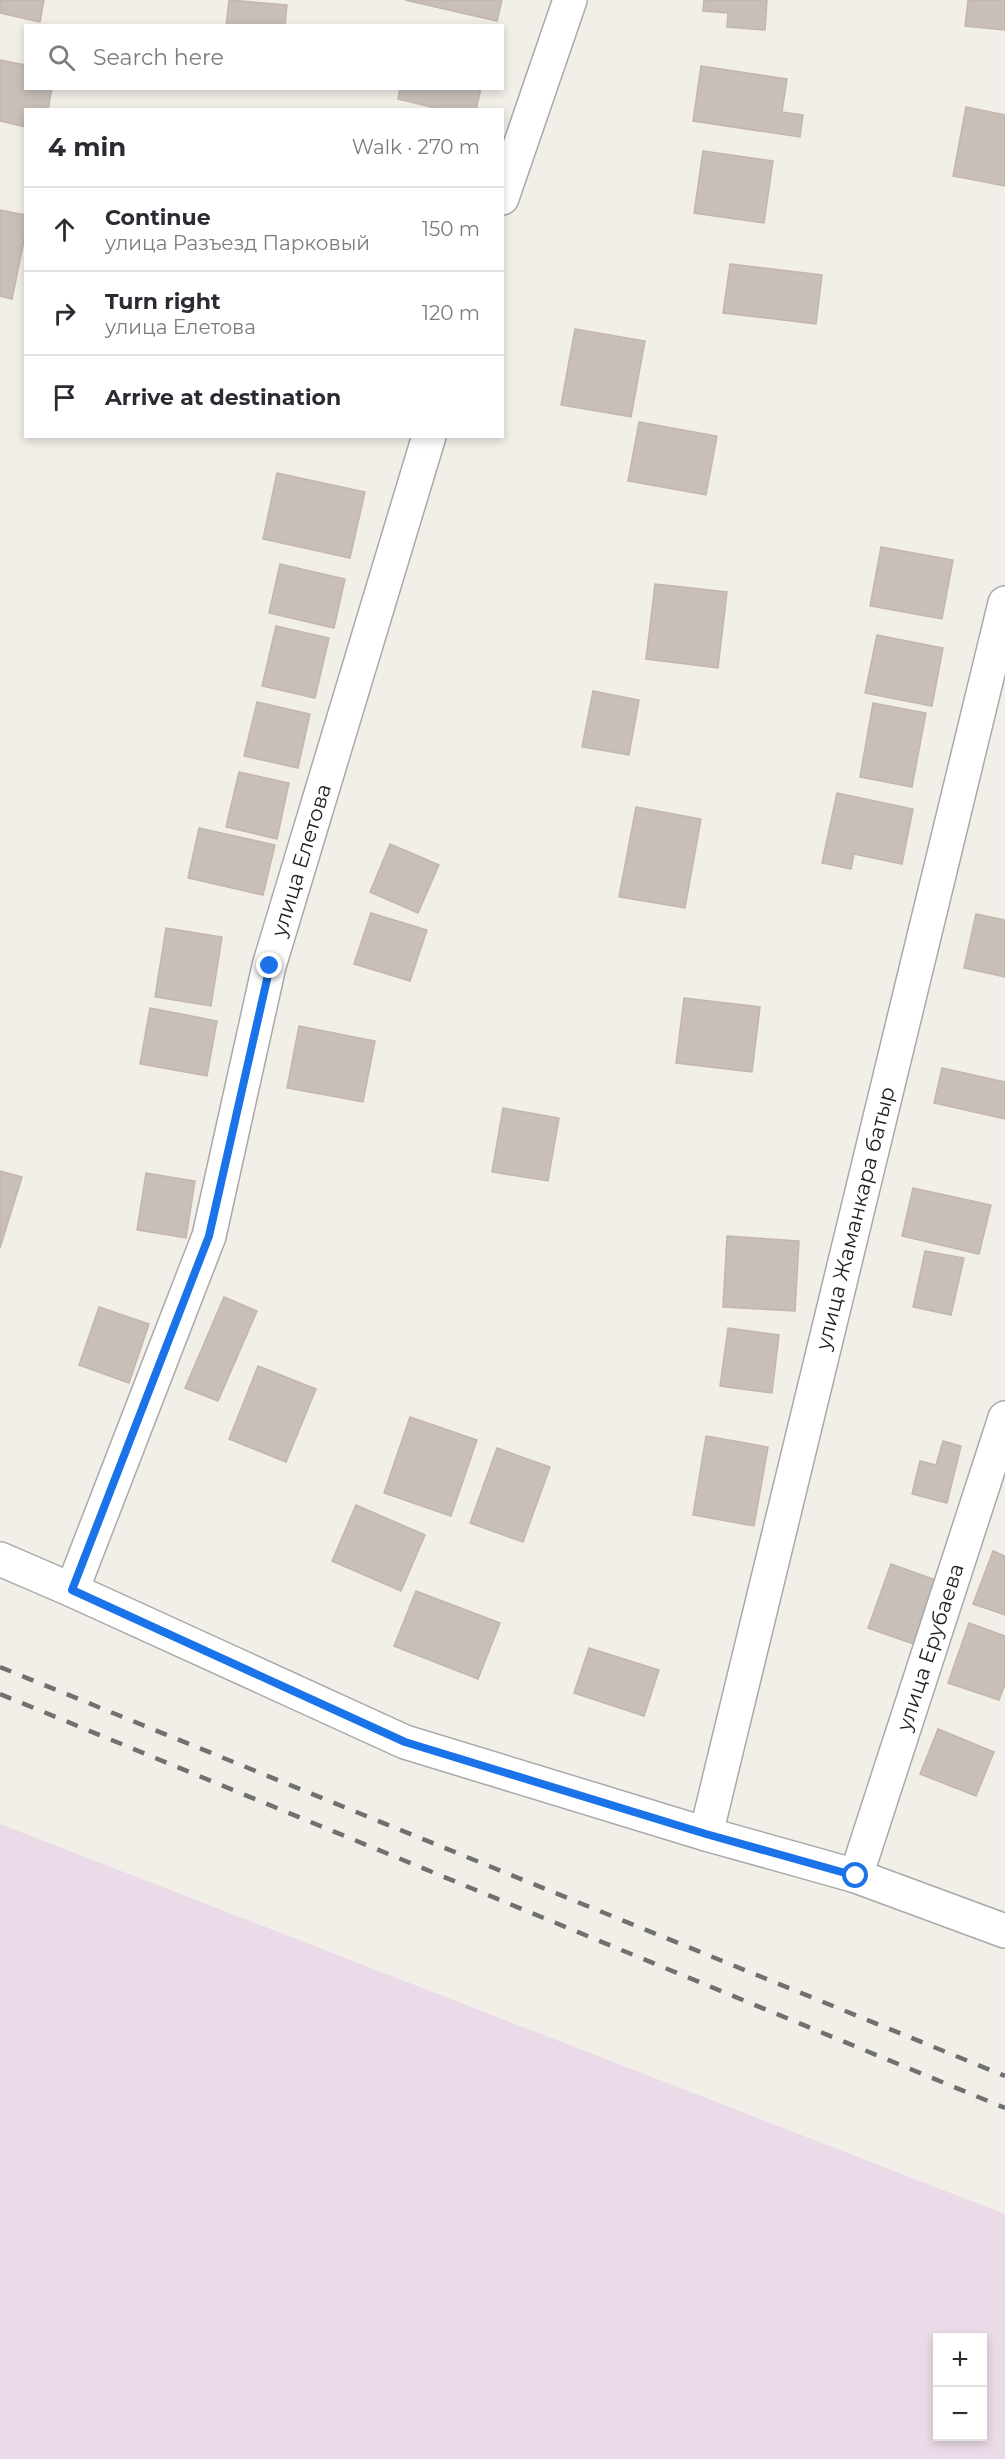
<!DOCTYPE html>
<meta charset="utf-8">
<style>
body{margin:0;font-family:Montserrat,sans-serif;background:#f2f2f3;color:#2b2b33}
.controls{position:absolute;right:18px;bottom:18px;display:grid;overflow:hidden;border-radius:0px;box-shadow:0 3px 9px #0003}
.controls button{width:54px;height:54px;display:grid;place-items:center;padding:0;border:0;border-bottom:2px solid #e1e1e2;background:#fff;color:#2b2b33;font:30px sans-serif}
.stop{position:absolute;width:18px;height:18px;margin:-14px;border:4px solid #1a73e8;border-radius:50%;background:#fff}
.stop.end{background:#1a73e8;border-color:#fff;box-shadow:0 2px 6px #0008}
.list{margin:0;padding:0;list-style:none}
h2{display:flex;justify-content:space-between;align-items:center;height:78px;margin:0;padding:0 24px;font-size:26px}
h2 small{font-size:20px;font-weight:400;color:#7c7c81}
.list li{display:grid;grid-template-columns:39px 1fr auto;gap:18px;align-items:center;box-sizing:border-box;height:84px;padding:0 24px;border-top:2px solid #e1e1e2}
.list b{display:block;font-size:22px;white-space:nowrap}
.list p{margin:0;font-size:20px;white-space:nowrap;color:#7c7c81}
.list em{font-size:20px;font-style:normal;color:#7c7c81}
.icon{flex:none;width:33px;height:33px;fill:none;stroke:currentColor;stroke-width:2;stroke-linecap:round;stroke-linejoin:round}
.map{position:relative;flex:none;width:1005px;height:2459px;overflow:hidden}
.search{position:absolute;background:#fff;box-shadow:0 3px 9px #0003;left:24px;top:24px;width:480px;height:66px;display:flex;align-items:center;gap:15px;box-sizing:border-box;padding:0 21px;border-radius:0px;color:#7c7c81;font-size:22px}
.panel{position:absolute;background:#fff;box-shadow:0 3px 9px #0003;left:24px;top:108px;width:480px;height:330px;border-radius:0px}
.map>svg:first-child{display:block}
.industrial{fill:#ebdbe8;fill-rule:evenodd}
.building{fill:#c7bfb8;stroke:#c4b6ab;stroke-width:1.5}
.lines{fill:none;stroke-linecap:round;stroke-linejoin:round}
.street-casing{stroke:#a9a9a9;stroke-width:36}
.street{stroke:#fff;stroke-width:33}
.rail{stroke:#707070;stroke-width:4.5;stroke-dasharray:12 12;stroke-linecap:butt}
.route{stroke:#1a73e8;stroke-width:8}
.labels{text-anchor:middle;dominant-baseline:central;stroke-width:4.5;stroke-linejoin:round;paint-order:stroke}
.street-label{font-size:21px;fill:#222;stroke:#fff}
</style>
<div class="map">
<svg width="1005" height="2459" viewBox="0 0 1005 2459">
<rect width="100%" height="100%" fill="#f2efe9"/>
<path class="industrial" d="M0 1824 1005 2214V2459H0ZM938 2338H982V2436H938Z"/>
<g class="building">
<path d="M0 0H44L40 22 0 13Z"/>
<path d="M229 0 287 5 285 26H226Z"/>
<path d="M405 0H502L497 21Z"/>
<path d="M704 0H767L765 30 727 27 728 13 703 11Z"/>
<path d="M968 0H1005V30L965 26Z"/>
<path d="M0 60 26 65V88H52L48 110H26V127L0 121Z"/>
<path d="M701 66 787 79 782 112 803 115 800 137 693 121Z"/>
<path d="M400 88H481L476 110H443L398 99Z"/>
<path d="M966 107 1005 115V186L953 176Z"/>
<path d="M703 151 773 161 764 223 694 213Z"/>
<path d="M0 210 26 215V231L12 299 0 296Z"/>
<path d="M730 264 822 275 816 324 723 313Z"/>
<path d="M575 329 645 341 631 417 561 405Z"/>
<path d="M639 422 717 436 706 495 628 481Z"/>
<path d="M277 473 365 492 350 558 263 539Z"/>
<path d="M881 547 953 560 942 619 870 606Z"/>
<path d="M280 564 345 579 334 628 269 613Z"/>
<path d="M655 584 727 592 718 668 646 659Z"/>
<path d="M276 626 329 638 315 698 262 686Z"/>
<path d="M877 635 943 648 932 706 865 693Z"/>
<path d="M593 691 639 700 629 755 582 747Z"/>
<path d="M257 702 310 714 298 768 244 756Z"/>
<path d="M873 703 926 713 912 787 860 777Z"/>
<path d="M239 772 289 783 277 839 226 827Z"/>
<path d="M837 793 913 809 902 864 854 854 851 869 822 863Z"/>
<path d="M636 807 701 819 685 908 619 897Z"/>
<path d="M199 828 275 845 263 895 188 878Z"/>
<path d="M390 844 439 865 418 913 370 892Z"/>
<path d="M371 913 427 930 410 981 354 964Z"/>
<path d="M976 914 1005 920V977L964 968Z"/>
<path d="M166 928 222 937 211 1006 155 997Z"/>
<path d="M684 998 760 1007 752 1072 676 1063Z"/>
<path d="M150 1008 217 1021 207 1076 140 1064Z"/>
<path d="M299 1026 375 1041 363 1102 287 1088Z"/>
<path d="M942 1068 1005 1082V1119L934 1103Z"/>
<path d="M503 1108 559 1118 548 1181 492 1172Z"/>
<path d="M0 1171 22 1177 0 1248Z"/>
<path d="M146 1173 195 1181 186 1238 137 1230Z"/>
<path d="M913 1188 991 1205 979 1254 902 1236Z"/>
<path d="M727 1236 799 1241 795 1311 723 1307Z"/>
<path d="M925 1251 964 1258 951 1315 913 1307Z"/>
<path d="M224 1297 257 1311 218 1401 185 1388Z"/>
<path d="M99 1307 149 1324 129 1383 79 1365Z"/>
<path d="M728 1328 779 1335 772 1393 720 1386Z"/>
<path d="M258 1366 316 1389 286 1462 229 1439Z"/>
<path d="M410 1417 477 1440 451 1516 384 1493Z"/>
<path d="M706 1436 768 1447 754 1526 693 1515Z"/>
<path d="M943 1441 961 1446 947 1503 912 1494 920 1461 936 1465Z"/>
<path d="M497 1448 550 1467 523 1542 470 1523Z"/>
<path d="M356 1505 425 1535 401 1591 332 1561Z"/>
<path d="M993 1551 1005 1556V1615L973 1604Z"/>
<path d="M891 1564 944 1583 922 1647 868 1628Z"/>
<path d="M416 1591 500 1623 478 1679 394 1646Z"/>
<path d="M969 1623 1005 1636V1684L999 1700 948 1683Z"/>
<path d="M589 1648 659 1670 644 1716 574 1693Z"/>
<path d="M938 1729 994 1752 976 1796 920 1774Z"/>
</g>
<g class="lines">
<defs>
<g id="street">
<path d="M502 198 570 0"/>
<path d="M0 1559 72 1590 405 1742 706 1834 856 1876 1005 1931"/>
<path d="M72 1590 209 1236 269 966 429 436"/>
<path d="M706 1834 1005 603"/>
<path d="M856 1876 1005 1418"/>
</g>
</defs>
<use href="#street" class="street-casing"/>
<use href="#street" class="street"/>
<g class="rail">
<path d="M0 1667 1005 2076"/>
<path d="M0 1694 1005 2108"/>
</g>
</g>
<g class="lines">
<path class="route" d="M270 966 209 1236 72 1590 405 1742 706 1834 856 1876"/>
</g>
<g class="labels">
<g class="street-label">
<text transform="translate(301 860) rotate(-73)">улица Елетова</text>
<text transform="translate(855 1218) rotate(-76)">улица Жаманкара батыр</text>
<text transform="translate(930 1647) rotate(-72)">улица Ерубаева</text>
</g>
</g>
</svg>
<div class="controls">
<button>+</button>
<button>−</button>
</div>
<div class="stop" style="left:856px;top:1876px"></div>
<div class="stop end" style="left:270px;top:966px"></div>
<div class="search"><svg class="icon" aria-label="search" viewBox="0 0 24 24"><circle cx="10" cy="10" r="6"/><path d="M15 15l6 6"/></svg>Search here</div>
<section class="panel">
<h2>4 min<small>Walk · 270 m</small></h2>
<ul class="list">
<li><svg class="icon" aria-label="ahead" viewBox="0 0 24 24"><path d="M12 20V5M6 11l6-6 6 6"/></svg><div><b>Continue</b><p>улица Разъезд Парковый</p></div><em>150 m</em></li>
<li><svg class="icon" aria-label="right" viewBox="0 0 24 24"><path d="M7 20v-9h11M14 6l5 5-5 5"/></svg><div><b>Turn right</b><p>улица Елетова</p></div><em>120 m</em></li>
<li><svg class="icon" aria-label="arrive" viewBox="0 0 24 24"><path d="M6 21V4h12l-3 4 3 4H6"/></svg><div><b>Arrive at destination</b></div></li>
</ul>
</section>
</div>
